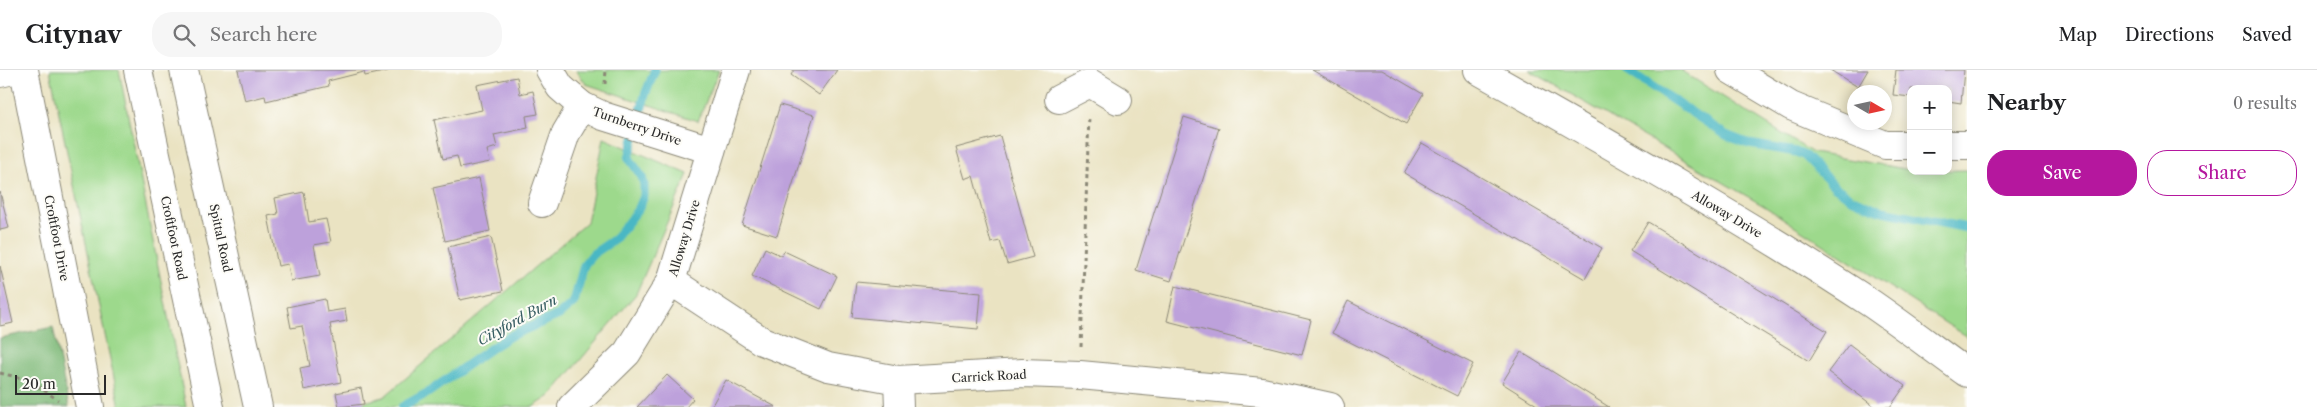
<!DOCTYPE html>
<meta charset="utf-8">
<style>
body{margin:0;font-family:"Libre Caslon Text",serif;background:#f6f6f6;color:#202124}
.controls{position:absolute;right:15px;top:15px;display:grid;overflow:hidden;border-radius:10px;box-shadow:0 2px 12px #0003}
.controls button{width:45px;height:45px;display:grid;place-items:center;padding:0;border:0;border-bottom:1px solid #e0e0e0;background:#fff;color:#202124;font:25px sans-serif}
.compass{position:absolute;left:1847px;top:15px;width:45px;height:45px;border-radius:50%;background:#fff;box-shadow:0 2px 12px #0003;rotate:99deg}
.scale{position:absolute;left:15px;bottom:12px;width:91px;box-sizing:border-box;padding-left:5px;border:2px solid #2b2b2b;border-top:0;font-size:14px;line-height:18px;white-space:nowrap;color:#2b2b2b;-webkit-text-stroke:4px #fdfcf7;paint-order:stroke}
.list{margin:0;padding:0;list-style:none}
h2{display:flex;justify-content:space-between;align-items:center;height:65px;margin:0;padding:0 20px;font-size:21px}
h2 small{font-size:16px;font-weight:400;color:#757577}
.actions{display:flex;gap:10px;padding:15px 20px}
.actions a{flex:1;padding:11px 0;border:1px solid #b5179e;border-radius:20px;text-align:center;font-size:18px;color:#b5179e}
.actions .main{background:#b5179e;color:#fff}
.icon{flex:none;width:28px;height:28px;fill:none;stroke:currentColor;stroke-width:2;stroke-linecap:round;stroke-linejoin:round}
.map{position:relative;flex:none;width:1967px;height:337px;overflow:hidden}
header{display:flex;align-items:center;gap:30px;box-sizing:border-box;height:70px;padding:0 25px;background:#fff;border-bottom:1px solid #e0e0e0}
header strong{font-size:24px}
nav{display:flex;gap:28px;margin-inline-start:auto;font-size:18px}
.search{width:350px;height:45px;background:#f6f6f6;display:flex;align-items:center;gap:12px;box-sizing:border-box;padding:0 18px;border-radius:20px;color:#757577;font-size:19px}
main{display:flex}
aside{flex:1;background:#fff}
.map>svg:first-child{display:block}
.green{fill:#9dd98c;stroke:#64825c}
.forest{fill:#7eb978;stroke:#547252}
.lines{fill:none;stroke-linecap:round;stroke-linejoin:round}
.stream{stroke:#4ab7c4;stroke-width:9}
.building{fill:#bda1db}
.minor-casing{stroke:#8a8776;stroke-width:30}
.tertiary-casing{stroke:#8a8776;stroke-width:30}
.path{stroke:#8a8776;stroke-width:3;stroke-dasharray:4 4;stroke-linecap:butt}
.minor{stroke:#fff;stroke-width:28}
.tertiary{stroke:#fff;stroke-width:28}
.labels{text-anchor:middle;dominant-baseline:central;stroke-width:4;stroke-linejoin:round;paint-order:stroke}
.street-label{font-size:12px;fill:#2b2b2b;stroke:#fdfcf7}
.water-label{font-size:14px;font-style:italic;fill:#365c61;stroke:#fdfcf7}
</style>
<header>
<strong>Citynav</strong>
<div class="search"><svg class="icon" aria-label="search" viewBox="0 0 24 24"><circle cx="10" cy="10" r="6"/><path d="M15 15l6 6"/></svg>Search here</div>
<nav><a>Map</a><a>Directions</a><a>Saved</a></nav>
</header>
<main>
<div class="map">
<svg width="1967" height="337" viewBox="0 0 1967 337">
<rect width="100%" height="100%" fill="#fdfcf7"/>
<filter id="ink" filterUnits="userSpaceOnUse"><feTurbulence type="fractalNoise" baseFrequency=".02" numOctaves="2"/><feDisplacementMap in="SourceGraphic" scale="10" xChannelSelector="R" yChannelSelector="G"/><feConvolveMatrix kernelMatrix="1 2 1 2 8 2 1 2 1" color-interpolation-filters="sRGB"/></filter>
<filter id="wash" filterUnits="userSpaceOnUse"><feTurbulence type="fractalNoise" baseFrequency=".0096" numOctaves="4" result="noise"/><feDisplacementMap in="SourceGraphic" scale="20" xChannelSelector="R" yChannelSelector="G"/><feGaussianBlur stdDeviation="1.12" result="paint"/><feColorMatrix in="noise" values="0 0 0 0 0 0 0 0 0 0 0 0 0 0 0 0 0 1.4 0 .05"/><feComposite in="paint" operator="in"/></filter>
<g filter="url(#wash)">
<rect width="100%" height="100%" fill="#eae3c2"/>
<g class="green">
<path d="M50 0H119L186 337H120Z"/>
<path d="M576 0H719L698 51 586 14Z"/>
<path d="M1529 0H1680L1813 83 1911 100V101L1967 100V267L1764 136Z"/>
<path d="M604 68 688 104 636 224 550 326 533 337H344L384 327 587 152Z"/>
</g>
<path class="forest" d="M53 257 69 337H0V268Z"/>
<g class="lines">
<g class="stream">
<path d="M1627 0 1726 65 1749 74 1796 82 1805 86 1835 117 1851 128 1867 135 1883 141 1967 158"/>
<path d="M402 337 429 322 494 276 512 265 559 245 574 232 584 195 593 184 615 169 639 138 644 126V115L642 107 629 88 645 25 655 0"/>
</g>
</g>
<g id="blocks">
<g class="building">
<path d="M238 0H388V1L365 6 364 2 328 11 329 16 266 31 265 26 245 31Z"/>
<path d="M794 0H837L819 25 791 5Z"/>
<path d="M1312 0H1382L1423 24 1406 54Z"/>
<path d="M1830 0H1868L1858 17Z"/>
<path d="M1896 0H1964L1961 33 1948 31V19H1911V27L1893 25Z"/>
<path d="M517 7 520 24 533 21 538 44 526 46 528 58 494 65 497 77 487 80 490 92 460 98 457 86 443 89 434 50 482 40 477 15Z"/>
<path d="M780 35 814 45 777 166 742 155Z"/>
<path d="M1184 47 1219 58 1171 211 1136 200Z"/>
<path d="M1000 66 1033 187 1007 194 1000 171 991 173 973 106 965 109 956 78Z"/>
<path d="M1422 73 1602 178 1585 209 1404 103Z"/>
<path d="M479 108 490 161 445 171 433 118Z"/>
<path d="M0 122 9 158 0 160Z"/>
<path d="M304 122 309 152 326 149 331 172 314 175 320 206 291 211 288 194 278 196 268 146 278 144 275 128Z"/>
<path d="M1648 152 1827 261 1809 291 1630 181Z"/>
<path d="M491 167 503 221 460 230 448 177Z"/>
<path d="M765 178 782 186 784 181 837 206 821 239 752 206Z"/>
<path d="M0 196 13 253 0 256Z"/>
<path d="M856 212 981 223 978 259 852 247Z"/>
<path d="M1175 216 1311 250 1302 285 1167 251Z"/>
<path d="M325 229 327 242 345 239 347 251 330 254 341 312 304 320 300 298 310 296 302 256 291 258 287 237Z"/>
<path d="M1348 231 1473 294 1457 326 1332 263Z"/>
<path d="M1849 274 1905 316 1890 337H1875L1828 302Z"/>
<path d="M1521 282 1609 337H1540L1502 313Z"/>
<path d="M667 305 693 329 686 337H637Z"/>
<path d="M726 310 776 337H711Z"/>
<path d="M361 318 364 334 339 337 336 323Z"/>
</g>
</g>
</g>
<g filter="url(#ink)">
<use href="#blocks" fill-opacity="0" stroke="#8a8776" stroke-width="1"/>
<g class="lines">
<defs>
<g id="minor">
<path d="M24 0 90 337"/>
<path d="M184 0 258 337"/>
<path d="M550 0 560 17 568 24 582 36 603 46 711 80"/>
<path d="M1478 0C1611 75 1744 150 1872 234 1904 256 1935 280 1967 303"/>
<path d="M1731 0 1791 36 1885 75H1911"/>
<path d="M0 3 13 0"/>
<path d="M1059 29 1090 13 1118 30"/>
<path d="M1948 75H1967"/>
<path d="M542 133 566 63 582 36"/>
<path d="M671 211 762 271 828 297 898 310 1022 303 1080 305 1262 322 1330 337"/>
<path d="M898 310 899 337"/>
<path d="M572 337 627 283 671 211 736 0"/>
</g>
<path id="tertiary" d="M138 0 210 337"/>
</defs>
<use href="#minor" class="minor-casing"/>
<use href="#tertiary" class="tertiary-casing"/>
<g class="path">
<path d="M605 14 606 0"/>
<path d="M1081 277 1089 46"/>
<path d="M0 303 29 310 58 330"/>
</g>
<use href="#minor" class="minor"/>
<use href="#tertiary" class="tertiary"/>
</g>
</g>
<g class="labels">
<g class="street-label">
<text transform="translate(637 56) rotate(19)">Turnberry Drive</text>
<text transform="translate(1727 144) rotate(31)">Alloway Drive</text>
<text transform="translate(57 168) rotate(79)">Croftfoot Drive</text>
<text transform="translate(174 168) rotate(78)">Croftfoot Road</text>
<text transform="translate(221 168) rotate(78)">Spittal Road</text>
<text transform="translate(684 168) rotate(-73)">Alloway Drive</text>
<text transform="translate(989 306) rotate(-3)">Carrick Road</text>
</g>
<g class="water-label">
<text transform="translate(517 250) rotate(-29)">Cityford Burn</text>
</g>
</g>
</svg>
<div class="controls">
<button>+</button>
<button>−</button>
</div>
<svg class="compass" viewBox="-18 -18 36 36"><path d="M0-13l5 13h-10z" fill="#e53935"/><path d="M0 13l5-13h-10z" fill="#757577"/></svg>
<div class="scale">20 m</div>
</div>
<aside>
<h2>Nearby<small>0 results</small></h2>
<ul class="list">
</ul>
<div class="actions"><a class="main">Save</a><a>Share</a></div>
</aside>
</main>
